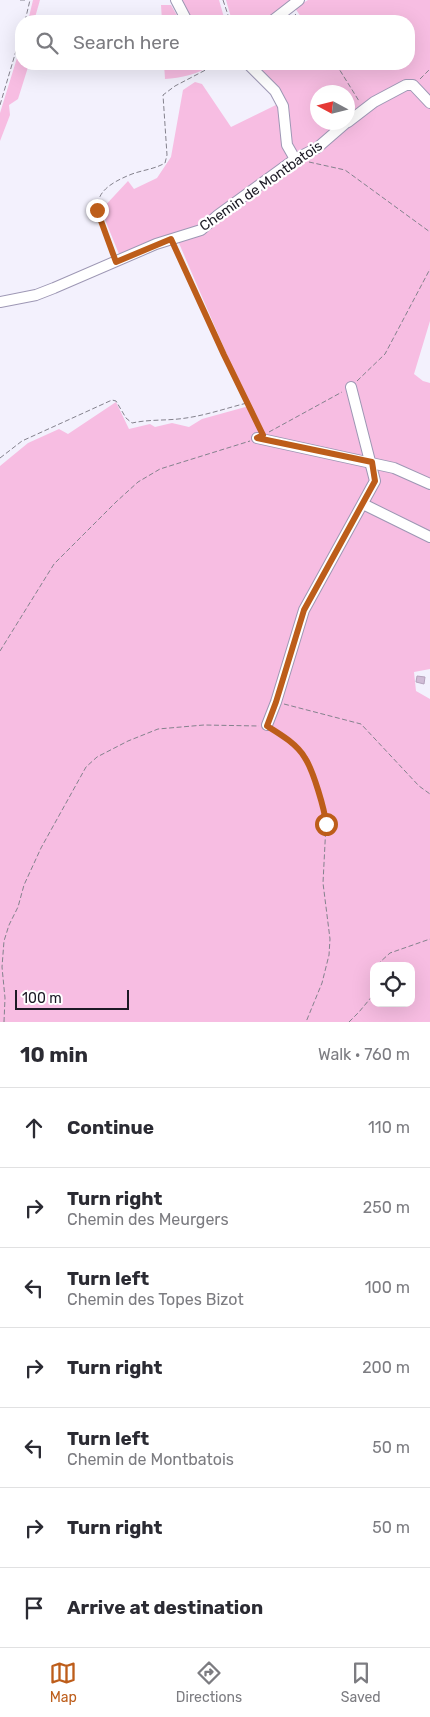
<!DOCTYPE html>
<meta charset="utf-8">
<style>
body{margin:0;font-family:Rubik,sans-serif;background:#f7f7f7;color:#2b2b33}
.controls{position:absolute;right:15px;bottom:15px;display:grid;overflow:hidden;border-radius:10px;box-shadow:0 5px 20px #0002}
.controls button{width:45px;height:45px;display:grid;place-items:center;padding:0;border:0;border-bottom:1px solid #e1e1e2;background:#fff;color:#2b2b33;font:25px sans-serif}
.compass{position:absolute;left:310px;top:85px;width:45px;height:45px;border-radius:50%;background:#fff;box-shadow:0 5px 20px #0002;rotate:277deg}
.scale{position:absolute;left:15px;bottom:12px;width:114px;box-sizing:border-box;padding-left:5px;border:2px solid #1c1a25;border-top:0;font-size:14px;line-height:18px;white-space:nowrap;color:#1c1a25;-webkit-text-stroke:4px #fff;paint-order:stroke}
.stop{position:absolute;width:15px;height:15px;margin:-11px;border:4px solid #bd5d1a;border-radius:50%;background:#fff}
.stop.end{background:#bd5d1a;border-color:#fff;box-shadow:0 1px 5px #0008}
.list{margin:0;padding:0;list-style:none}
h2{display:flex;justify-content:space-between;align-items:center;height:65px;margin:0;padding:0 20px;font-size:21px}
h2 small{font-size:16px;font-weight:400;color:#7c7c81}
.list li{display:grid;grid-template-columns:32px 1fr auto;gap:15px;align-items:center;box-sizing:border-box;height:80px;padding:0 20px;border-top:1px solid #e1e1e2}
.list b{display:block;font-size:19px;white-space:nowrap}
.list p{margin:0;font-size:16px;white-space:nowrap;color:#7c7c81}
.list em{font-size:16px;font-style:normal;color:#7c7c81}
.icon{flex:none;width:28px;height:28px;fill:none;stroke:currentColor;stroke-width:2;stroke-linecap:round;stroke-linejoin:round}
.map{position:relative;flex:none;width:430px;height:1022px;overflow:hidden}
.search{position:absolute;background:#fff;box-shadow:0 5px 20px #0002;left:15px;right:15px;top:15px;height:55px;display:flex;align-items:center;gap:12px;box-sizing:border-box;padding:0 18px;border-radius:20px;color:#7c7c81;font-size:19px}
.sheet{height:625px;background:#fff}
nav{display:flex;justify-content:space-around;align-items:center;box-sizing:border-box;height:70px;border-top:1px solid #e1e1e2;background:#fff;font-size:14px;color:#7c7c81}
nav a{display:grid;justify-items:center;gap:2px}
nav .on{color:#bd5d1a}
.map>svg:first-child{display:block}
.green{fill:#f7bde2;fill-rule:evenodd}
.building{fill:#d0bcd6;stroke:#b6a3bd}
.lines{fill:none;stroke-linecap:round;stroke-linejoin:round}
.minor-casing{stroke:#9d97b4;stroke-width:12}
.path{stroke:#84828d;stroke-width:1;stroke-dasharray:5 2.5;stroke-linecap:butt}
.minor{stroke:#fff;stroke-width:10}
.route{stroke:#bd5d1a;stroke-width:6}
.labels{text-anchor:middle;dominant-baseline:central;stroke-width:4.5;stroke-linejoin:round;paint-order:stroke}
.street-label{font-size:14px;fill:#1c1a25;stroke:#fff}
</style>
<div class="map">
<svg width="430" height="1022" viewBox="0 0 430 1022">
<rect width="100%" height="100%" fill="#f3f1fd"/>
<g class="green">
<path d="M33 0H40L34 21H28Z"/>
<path d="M180 0H219L225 21H192Z"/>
<path d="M226 0H293L264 21H232Z"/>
<path d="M308 0H430V321L414 374 423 381 430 383V669L414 672 416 691 430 699V1022H0V466L28 443 59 429 68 434 116 402 129 429 150 424 155 427 172 423 189 427 202 419 249 406 175 234 119 254 101 210 128 181 134 189 157 178 171 157 183 90 195 82 202 84 231 127 278 104 254 64H409V21H280L281 20H293L301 17 295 8ZM318 92H348V122H318ZM374 966H411V1003H374Z"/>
<path d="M161 5H171L180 21H162Z"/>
<path d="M21 45V64H29L18 99 9 105 10 115 0 141V113Z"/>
<path d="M164 64H212C200 74 180 78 165 79Z"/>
</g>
<path class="building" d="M417 676 425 677 424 684 416 682Z"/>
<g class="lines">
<defs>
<g id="minor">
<path d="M176 0 187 21"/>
<path d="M272 21 299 0"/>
<path d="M248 64 275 91 283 106 287 145 295 159"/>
<path d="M348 122 374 102 406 85H413L430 103"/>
<path d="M0 302 36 295 54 288 156 244 201 230 218 215 295 159 317 148 347 122"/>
<path d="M257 438 394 468 430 484"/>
<path d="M363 504 430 537"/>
<path d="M267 725 276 702 304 610 375 481 351 387"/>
</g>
</defs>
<use href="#minor" class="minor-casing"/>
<g class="path">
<path d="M20 0H25"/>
<path d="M223 0 230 21"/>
<path d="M295 14 301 21"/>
<path d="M25 21 30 0"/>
<path d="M336 64 359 101"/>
<path d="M420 79 430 69"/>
<path d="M0 105 21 34"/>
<path d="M309 162 345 170 430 232"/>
<path d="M175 247 223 355 260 429"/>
<path d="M113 254C98 213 81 194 132 174 143 170 155 169 165 163L167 155 163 95 175 86 217 64"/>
<path d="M357 381 385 354 430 269"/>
<path d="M269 432 342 392"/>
<path d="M0 458 22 441 112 400 116 401 126 418 132 423C150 419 168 421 186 418 207 415 227 408 247 403"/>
<path d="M0 651 54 564 116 502 138 482 160 469 250 441"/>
<path d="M284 704 361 724 419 786 430 794"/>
<path d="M274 730 284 736 306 758 325 812 326 824 323 883 330 939 329 955 322 983 306 1022"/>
<path d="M379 966V963L390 953 430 939"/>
<path d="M4 1022 5 998 2 967 4 941 9 925 18 907 24 885 41 848 86 767 97 757 128 741 158 729 204 725 259 726"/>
<path d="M349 1022 359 1012 374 994"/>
</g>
<use href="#minor" class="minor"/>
</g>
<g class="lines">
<path class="route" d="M97 210 116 262 171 239 224 355 263 435 257 438 372 462 375 481 304 610 276 702 267 726C280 734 297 744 305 758 313 770 325 810 326 824"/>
</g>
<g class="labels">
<g class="street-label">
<text transform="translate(261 186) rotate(-35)">Chemin de Montbatois</text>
</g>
</g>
</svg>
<div class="controls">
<button><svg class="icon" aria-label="locate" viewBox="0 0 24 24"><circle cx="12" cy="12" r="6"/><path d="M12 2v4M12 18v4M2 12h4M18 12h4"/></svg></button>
</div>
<svg class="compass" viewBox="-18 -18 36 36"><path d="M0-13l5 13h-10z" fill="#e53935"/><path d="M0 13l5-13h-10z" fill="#7c7c81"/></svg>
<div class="scale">100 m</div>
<div class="stop" style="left:326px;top:824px"></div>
<div class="stop end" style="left:97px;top:210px"></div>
<div class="search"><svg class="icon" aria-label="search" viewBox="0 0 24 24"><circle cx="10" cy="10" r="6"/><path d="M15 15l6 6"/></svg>Search here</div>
</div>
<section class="sheet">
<h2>10 min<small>Walk · 760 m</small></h2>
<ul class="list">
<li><svg class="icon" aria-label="ahead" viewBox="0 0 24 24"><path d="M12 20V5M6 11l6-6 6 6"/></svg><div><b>Continue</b></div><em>110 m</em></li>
<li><svg class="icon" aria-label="right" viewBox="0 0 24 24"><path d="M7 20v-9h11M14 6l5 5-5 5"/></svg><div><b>Turn right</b><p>Chemin des Meurgers</p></div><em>250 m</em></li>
<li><svg class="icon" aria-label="left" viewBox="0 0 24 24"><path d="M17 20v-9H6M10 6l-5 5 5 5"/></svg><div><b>Turn left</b><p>Chemin des Topes Bizot</p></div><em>100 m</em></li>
<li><svg class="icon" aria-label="right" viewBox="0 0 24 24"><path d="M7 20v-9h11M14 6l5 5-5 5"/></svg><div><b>Turn right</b></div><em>200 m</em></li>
<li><svg class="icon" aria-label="left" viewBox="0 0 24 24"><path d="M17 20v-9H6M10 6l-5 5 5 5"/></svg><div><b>Turn left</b><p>Chemin de Montbatois</p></div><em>50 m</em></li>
<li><svg class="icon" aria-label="right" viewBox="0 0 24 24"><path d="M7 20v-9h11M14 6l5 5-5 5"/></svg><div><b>Turn right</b></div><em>50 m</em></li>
<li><svg class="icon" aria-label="arrive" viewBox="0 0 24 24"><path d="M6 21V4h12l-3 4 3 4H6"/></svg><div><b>Arrive at destination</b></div></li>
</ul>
</section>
<nav>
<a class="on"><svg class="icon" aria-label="map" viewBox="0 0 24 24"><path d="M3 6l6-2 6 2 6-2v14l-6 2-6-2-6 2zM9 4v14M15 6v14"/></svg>Map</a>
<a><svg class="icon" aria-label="directions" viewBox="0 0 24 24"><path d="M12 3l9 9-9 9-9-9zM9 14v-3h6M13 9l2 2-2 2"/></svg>Directions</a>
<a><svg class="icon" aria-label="saved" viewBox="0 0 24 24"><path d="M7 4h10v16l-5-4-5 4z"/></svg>Saved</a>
</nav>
